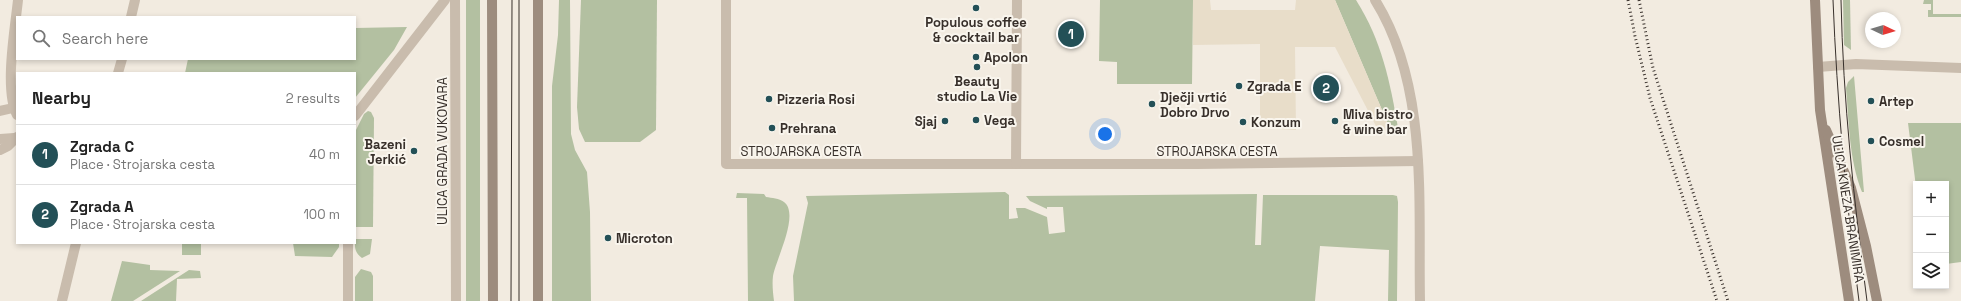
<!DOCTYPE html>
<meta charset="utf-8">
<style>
body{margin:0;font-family:"Space Grotesk",sans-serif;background:#f6f6f6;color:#222}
.controls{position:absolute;right:12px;bottom:12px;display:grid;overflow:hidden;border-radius:0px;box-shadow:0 2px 6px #0003}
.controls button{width:36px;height:36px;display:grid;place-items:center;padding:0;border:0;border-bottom:1px solid #e0e0e0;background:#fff;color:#222;font:20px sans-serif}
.compass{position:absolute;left:1865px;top:12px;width:36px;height:36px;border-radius:50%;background:#fff;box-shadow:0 2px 6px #0003;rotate:94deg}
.you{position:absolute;left:1105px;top:134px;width:14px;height:14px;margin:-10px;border:3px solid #fff;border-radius:50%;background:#1a73e8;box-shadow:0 0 0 6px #1a73e833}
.badge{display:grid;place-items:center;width:26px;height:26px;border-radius:50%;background:#235057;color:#fff;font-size:13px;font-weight:700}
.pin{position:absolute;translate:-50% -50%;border:2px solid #fff;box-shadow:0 1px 4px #0006}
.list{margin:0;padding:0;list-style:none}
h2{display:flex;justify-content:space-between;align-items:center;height:52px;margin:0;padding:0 16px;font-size:17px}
h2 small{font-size:13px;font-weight:400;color:#767676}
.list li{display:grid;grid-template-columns:26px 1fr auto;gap:12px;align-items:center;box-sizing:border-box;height:60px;padding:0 16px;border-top:1px solid #e0e0e0}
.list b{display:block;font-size:15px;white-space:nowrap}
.list p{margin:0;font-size:13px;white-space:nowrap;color:#767676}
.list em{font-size:13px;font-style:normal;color:#767676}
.icon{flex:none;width:22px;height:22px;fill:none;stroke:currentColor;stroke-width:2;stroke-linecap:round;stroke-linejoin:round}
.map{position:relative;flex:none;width:1961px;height:301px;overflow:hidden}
.search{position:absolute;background:#fff;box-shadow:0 2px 6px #0003;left:16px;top:16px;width:340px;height:44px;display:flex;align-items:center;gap:10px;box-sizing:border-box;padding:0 14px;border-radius:0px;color:#767676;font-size:15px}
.panel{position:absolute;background:#fff;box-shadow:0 2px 6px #0003;left:16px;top:72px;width:340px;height:172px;border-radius:0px}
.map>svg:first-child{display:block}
.green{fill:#b3c0a1}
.plaza{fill:#e8ddc9}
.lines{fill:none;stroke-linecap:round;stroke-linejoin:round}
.minor{stroke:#c9bcad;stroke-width:10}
.tertiary{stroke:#c9bcad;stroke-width:10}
.secondary{stroke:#9d8c7e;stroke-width:10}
.tram{stroke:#38302b;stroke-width:1}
.rail{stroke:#38302b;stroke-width:3;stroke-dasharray:1 3;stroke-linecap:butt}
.poi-dot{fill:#235057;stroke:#f9f5ed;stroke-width:1.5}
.labels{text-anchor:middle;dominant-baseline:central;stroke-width:4;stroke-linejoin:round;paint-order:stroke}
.poi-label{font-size:13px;font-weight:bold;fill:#38302b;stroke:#f9f5ed;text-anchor:start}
.street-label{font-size:13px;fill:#38302b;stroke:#f9f5ed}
</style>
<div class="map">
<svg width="1961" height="301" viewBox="0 0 1961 301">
<rect width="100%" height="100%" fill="#f2ebe0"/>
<g class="green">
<rect x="466" y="0" width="14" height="301"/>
<path d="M559 0H570L571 134 575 150 587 172 590 212 591 301H552V86L558 35Z"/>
<path d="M581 0H657L656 130 640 142H585L579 129 577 107Z"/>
<path d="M1100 0H1193L1192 84H1117V62L1099 61Z"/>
<path d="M1335 0H1356C1382 41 1390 82 1398 128L1396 134 1391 131Z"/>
<path d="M1843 0H1850L1851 50 1844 45Z"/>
<path d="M1924 0H1933V14H1961V17H1928V10H1931V4H1923Z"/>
<path d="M407 27 394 50 355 98V73H185L188 59H355V28Z"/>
<path d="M1854 76 1864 192H1862C1849 160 1849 122 1846 88L1848 82Z"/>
<path d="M368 111 371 112 374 118 373 227H355V132L364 114Z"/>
<path d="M1908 123H1961V262L1946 264V184H1916V187Z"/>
<path d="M1005 192 1009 195V219L1018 218 1016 208H1025L1047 217 1049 234 1065 232 1063 207H1047V209L1030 201 1026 196 1257 194 1255 245H1261L1263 195H1393L1397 196 1398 202 1397 301H1388L1389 250 1320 246 1315 301H794L793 276 808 203 806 196Z"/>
<path d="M737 193 764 194 766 197C772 198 779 198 784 202 800 214 776 259 773 276 772 284 773 293 774 301H748L747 198H736Z"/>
<path d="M355 239H372L370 254 362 258C354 252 355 247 355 239Z"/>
<rect x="182" y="243" width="19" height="12"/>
<path d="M293 243H339V247L332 257 295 256Z"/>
<path d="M122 261 150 265V270L180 271 133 301H111Z"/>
<path d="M361 269 371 272 373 276V301H355V277Z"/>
<path d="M189 270 200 271 201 278 177 279 176 301H141Z"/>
</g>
<path class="plaza" d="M1193 0H1210L1211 10H1295L1296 0H1335L1391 131 1378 130 1335 47H1295L1296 130 1260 128V44L1193 45Z"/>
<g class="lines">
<g class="minor">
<path d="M455 0 456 301"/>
<path d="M726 0V164H1198L1418 161"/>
<path d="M131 17 135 0"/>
<path d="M1818 67 1856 64 1961 68"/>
<path d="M118 73 122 59"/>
<path d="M0 111 13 108"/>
<path d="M17 115C4 90 15 29 18 0"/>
<path d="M355 116 445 0"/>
<path d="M0 139 14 138"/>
<path d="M0 150 8 146 17 137"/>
<path d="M1016 164 1017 0"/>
<path d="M62 301 76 243"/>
<path d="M348 301V243"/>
</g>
<path class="tertiary" d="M1375 0C1429 86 1418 203 1420 301"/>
<g class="secondary">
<path d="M492 0 493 301"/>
<path d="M1815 0 1820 110 1849 301"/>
<path d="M1826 130 1851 188 1866 246 1877 301"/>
<path d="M538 301V0"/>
</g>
<g class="tram">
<path d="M519 0V301"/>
<path d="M1833 0C1837 101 1846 201 1859 301"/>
<path d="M1841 0C1843 101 1854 201 1867 301"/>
<path d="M511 301 512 0"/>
</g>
<g class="rail">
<path d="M1628 0 1635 36 1650 98 1717 301"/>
<path d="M1639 0 1653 68 1728 301"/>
</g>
</g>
<g class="poi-dot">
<circle cx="976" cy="8" r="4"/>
<circle cx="976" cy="57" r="4"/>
<circle cx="977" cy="67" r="4"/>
<circle cx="1239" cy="86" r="4"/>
<circle cx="769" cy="99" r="4"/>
<circle cx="1871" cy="101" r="4"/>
<circle cx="1152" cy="104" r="4"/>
<circle cx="976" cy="120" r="4"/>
<circle cx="945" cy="121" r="4"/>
<circle cx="1335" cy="121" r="4"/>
<circle cx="1243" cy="122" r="4"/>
<circle cx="772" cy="128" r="4"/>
<circle cx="1871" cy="141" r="4"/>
<circle cx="414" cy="151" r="4"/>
<circle cx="608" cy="238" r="4"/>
</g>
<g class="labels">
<g class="poi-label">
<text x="976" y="22" text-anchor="middle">Populous coffee<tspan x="976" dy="15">&amp; cocktail bar</tspan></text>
<text x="984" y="57">Apolon</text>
<text x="977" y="81" text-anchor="middle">Beauty<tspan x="977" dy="15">studio La Vie</tspan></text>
<text x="1247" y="86">Zgrada E</text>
<text x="1160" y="97">Dječji vrtić<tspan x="1160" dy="15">Dobro Drvo</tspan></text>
<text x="777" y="99">Pizzeria Rosi</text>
<text x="1879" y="101">Artep</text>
<text x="1343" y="114">Miva bistro<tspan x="1343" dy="15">&amp; wine bar</tspan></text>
<text x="984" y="120">Vega</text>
<text x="937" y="121" text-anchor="end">Sjaj</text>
<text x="1251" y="122">Konzum</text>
<text x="780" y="128">Prehrana</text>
<text x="1879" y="141">Cosmel</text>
<text x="406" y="144" text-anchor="end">Bazeni<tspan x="406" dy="15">Jerkić</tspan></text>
<text x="616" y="238">Microton</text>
</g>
<g class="street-label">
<text transform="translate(442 151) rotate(-90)">ULICA GRADA VUKOVARA</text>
<text x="801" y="151">STROJARSKA CESTA</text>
<text x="1217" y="151">STROJARSKA CESTA</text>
<text transform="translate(1848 209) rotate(81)">ULICA KNEZA BRANIMIRA</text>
</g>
</g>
</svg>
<div class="controls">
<button>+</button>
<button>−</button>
<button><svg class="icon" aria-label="layers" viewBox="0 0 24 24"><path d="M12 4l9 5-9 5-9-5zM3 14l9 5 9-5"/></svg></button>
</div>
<svg class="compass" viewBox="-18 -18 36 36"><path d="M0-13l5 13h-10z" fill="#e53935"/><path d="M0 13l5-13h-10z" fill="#767676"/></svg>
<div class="you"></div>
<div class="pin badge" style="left:1071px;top:34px">1</div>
<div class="pin badge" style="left:1326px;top:88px">2</div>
<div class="search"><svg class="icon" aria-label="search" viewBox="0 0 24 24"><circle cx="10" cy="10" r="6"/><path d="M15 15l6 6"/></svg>Search here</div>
<section class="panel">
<h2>Nearby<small>2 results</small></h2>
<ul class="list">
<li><span class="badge">1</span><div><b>Zgrada C</b><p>Place · Strojarska cesta</p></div><em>40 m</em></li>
<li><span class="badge">2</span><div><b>Zgrada A</b><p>Place · Strojarska cesta</p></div><em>100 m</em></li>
</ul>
</section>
</div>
